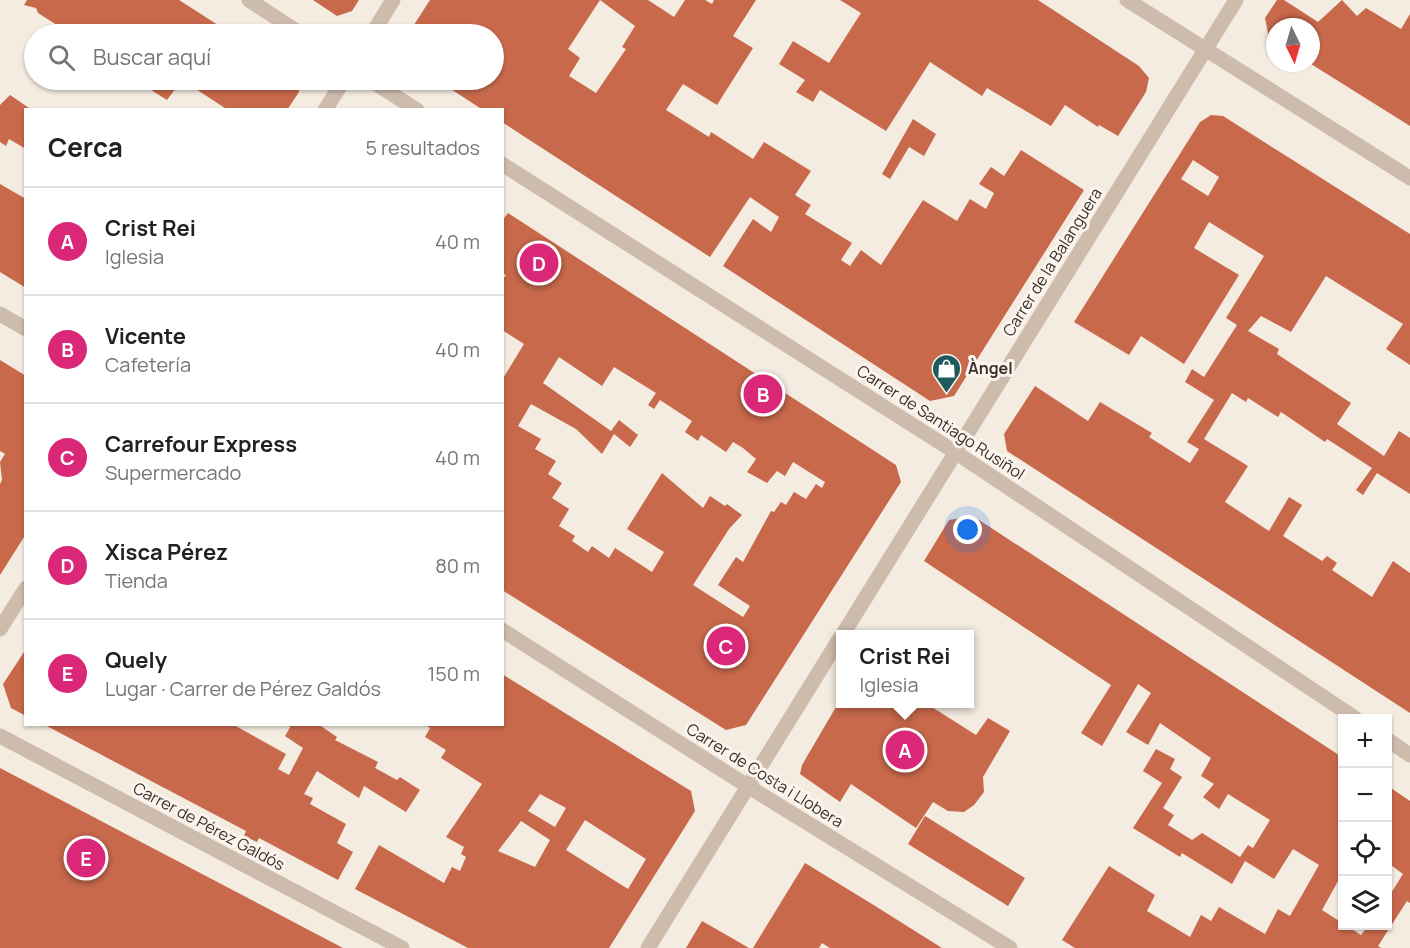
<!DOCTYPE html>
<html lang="es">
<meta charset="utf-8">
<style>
body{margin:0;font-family:Manrope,sans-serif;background:#f2f2f2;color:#202124}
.controls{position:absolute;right:18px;bottom:18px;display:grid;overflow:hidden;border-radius:0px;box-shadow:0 2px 4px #0004}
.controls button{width:54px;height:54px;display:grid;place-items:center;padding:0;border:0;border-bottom:2px solid #e0e0e0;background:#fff;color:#202124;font:30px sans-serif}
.compass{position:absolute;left:1266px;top:18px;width:54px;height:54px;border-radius:50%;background:#fff;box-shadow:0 2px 4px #0004;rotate:175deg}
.you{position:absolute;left:968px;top:530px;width:21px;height:21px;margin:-15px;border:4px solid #fff;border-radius:50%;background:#1a73e8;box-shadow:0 0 0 9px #1a73e833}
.badge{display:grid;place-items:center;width:39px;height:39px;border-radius:50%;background:#db2777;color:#fff;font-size:20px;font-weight:700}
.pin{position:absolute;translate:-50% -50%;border:3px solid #fff;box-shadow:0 2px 6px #0006}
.popup{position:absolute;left:836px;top:630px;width:138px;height:78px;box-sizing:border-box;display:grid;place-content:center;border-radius:0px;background:#fff;filter:drop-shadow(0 2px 4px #0005);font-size:20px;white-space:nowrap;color:#757577}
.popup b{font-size:22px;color:#202124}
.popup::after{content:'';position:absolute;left:50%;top:100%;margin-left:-12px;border:12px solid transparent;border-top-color:#fff}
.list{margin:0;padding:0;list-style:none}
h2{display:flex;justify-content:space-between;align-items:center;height:78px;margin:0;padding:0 24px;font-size:26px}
h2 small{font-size:20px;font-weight:400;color:#757577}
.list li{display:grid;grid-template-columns:39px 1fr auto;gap:18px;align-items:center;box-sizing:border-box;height:108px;padding:0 24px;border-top:2px solid #e0e0e0}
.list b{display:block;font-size:22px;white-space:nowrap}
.list p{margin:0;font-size:20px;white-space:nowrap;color:#757577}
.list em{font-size:20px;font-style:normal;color:#757577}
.icon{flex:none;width:33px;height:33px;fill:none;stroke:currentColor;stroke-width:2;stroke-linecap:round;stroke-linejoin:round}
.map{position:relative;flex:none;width:1410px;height:948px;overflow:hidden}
.search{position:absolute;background:#fff;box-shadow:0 2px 4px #0004;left:24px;top:24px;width:480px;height:66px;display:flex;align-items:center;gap:15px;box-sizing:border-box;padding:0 21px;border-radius:33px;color:#757577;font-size:22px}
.panel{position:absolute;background:#fff;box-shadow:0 2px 4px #0004;left:24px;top:108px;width:480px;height:618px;border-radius:0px}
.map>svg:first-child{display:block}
.building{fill:#c8694b;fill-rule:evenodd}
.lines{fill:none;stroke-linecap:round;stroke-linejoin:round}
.minor{stroke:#cdbbac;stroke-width:15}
.labels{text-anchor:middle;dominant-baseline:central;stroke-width:6;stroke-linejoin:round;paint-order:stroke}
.street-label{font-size:16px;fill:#3b302b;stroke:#fbf5ee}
.poi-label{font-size:16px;font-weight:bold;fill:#3b302b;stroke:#fbf5ee;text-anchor:start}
</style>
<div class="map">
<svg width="1410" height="948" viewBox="0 0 1410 948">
<rect width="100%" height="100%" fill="#f4ebe1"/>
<g class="building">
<path d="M27 0H179L232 34H71L38 13 36 8 24 5Z"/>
<path d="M313 0H359L352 11 337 16Z"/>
<path d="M430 0H648L674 17 685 0H705L712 4 714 0H756L733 36 753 48 717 105 683 84 666 110 709 137 711 132 753 159 764 142 811 171 795 195 811 205 805 214 852 243 841 260 850 266 861 250 881 265 923 200 957 221 970 199 986 209 994 193 979 184 991 167 1004 176 1021 150 1084 190 954 396 930 401 723 266 753 219 771 232 779 217 750 197 710 257 502 122V110H483L437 80H494V34H408ZM600 0 635 26 622 47 626 49 596 93 569 76 580 58 568 49Z"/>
<path d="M840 0H1038L1139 66 1149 78 1146 92 1118 136 1099 125 1098 127 1065 105 1051 126 987 88 982 96 930 62 886 131 820 90 813 102 796 92 805 80 779 64 793 41 829 63 861 13Z"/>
<path d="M1277 0H1284L1318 22 1342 0 1357 16 1366 8 1401 29 1410 14V126L1311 64V27H1275V41L1269 38 1265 18Z"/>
<path d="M158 80H297L299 92 287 110H228L182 80 167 100 151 90Z"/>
<path d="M10 95 32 110H26V149L9 139 6 146 0 142V105Z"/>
<path d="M1211 115 1223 116 1410 234V365L1386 349 1403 324 1326 276 1291 332 1261 316 1248 331 1279 349 1277 354 1351 403 1337 424 1384 456 1399 431 1410 438V494L1377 473 1363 495 1356 490 1372 468 1327 439 1325 442 1281 412 1278 417 1248 398 1246 402 1232 393 1204 439 1248 466 1225 502 1269 531 1289 497 1302 505 1283 536 1322 561 1327 556 1337 563 1332 570 1372 597 1393 561 1410 573V713L1007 451 1004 434 1035 386 1088 421 1100 402 1152 433 1149 437 1190 463 1199 449 1187 442 1214 400 1185 382 1192 369 1204 377 1237 325 1226 318 1264 256 1209 222 1194 248 1239 275 1184 364 1141 336 1129 355 1074 322 1200 122ZM1193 160 1219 177 1208 196 1181 179Z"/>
<path d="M913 119 936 134 924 156 909 147 890 179 882 174Z"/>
<path d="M0 184 26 199V288L0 272Z"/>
<path d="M508 213 896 465 901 482 746 725 726 730 502 590V380L524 344 502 330V280L506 275 502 273V221ZM559 357 602 386 614 367 656 393 648 405 654 409 660 400 692 421 685 432 698 441 701 435 726 452 733 442 743 448 756 459 747 472 767 483 777 471 785 476 793 462 825 482 822 488 816 484 806 499 794 492 786 505 781 502 774 512 771 511 743 562 736 557 718 585 750 606 743 617 693 585 729 529 742 515 727 504 725 506 710 496 703 508 662 473 627 529 664 552 652 572 615 548 609 558 592 546 588 552 572 541 575 536 559 526 569 509 552 498 562 483 548 474 556 461 535 449 541 439 518 426 531 404 576 429 602 454 614 434 630 447 638 435 619 420 611 431 543 383Z"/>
<path d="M0 360 26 376V534L0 575V484L2 480 0 462 5 454 0 451Z"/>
<path d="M973 516 1342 757V874L1322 910 1361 935 1368 926H1388V898L1403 874 1388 863V786L1410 801V903L1407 901 1378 946 1381 948H1075L1062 940 1109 866 1155 895 1147 911 1190 937 1201 915 1211 921 1219 907 1265 934 1278 909 1290 916 1319 865 1293 849 1274 879 1245 861 1232 884 1182 853 1180 857 1133 828 1162 783 1143 771 1156 749 1175 759 1170 769 1182 777 1163 808 1174 815 1168 825 1192 840 1202 833 1240 857 1248 845 1253 848 1270 820 1228 794 1219 809 1203 797 1214 784 1201 776 1211 758 1160 723 1148 745 1126 732 1151 693 1138 684 1102 746 1081 733 1111 685 924 561 949 520Z"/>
<path d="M26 649V716L11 708 3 684Z"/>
<path d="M502 674 691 791 695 811 609 948H468L355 889 379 845 444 883 452 867 460 871 466 857 461 854 464 847 446 837 482 784 441 758 446 750 425 737 430 728 425 724H502ZM540 794 566 808 555 827 528 811ZM585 820 646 859 628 889 566 850ZM521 821 550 840 535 867 498 851Z"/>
<path d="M840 700V704H927L976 735 988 718 1010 731 983 777 984 792 974 805 964 812 948 811 933 802 916 828 851 784 840 802 800 774 802 765Z"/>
<path d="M43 724H232L286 754 278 769 289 775 303 748 285 736 292 724H318L337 737 335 740 378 762 375 768 397 780 400 777 420 790 406 812 364 786 359 798 317 771 304 794 313 798 310 804 346 824 337 843 353 852 338 880 259 838 257 842 244 836 246 831Z"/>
<path d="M0 768 343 948H0Z"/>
<path d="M925 816 1025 878 1008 906 908 844Z"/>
<path d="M805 863 872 904 942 948H830L822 943 819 948H753Z"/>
<path d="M702 921 730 937 749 948H686Z"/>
</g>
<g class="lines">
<g class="minor">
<path d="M249 0 301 34"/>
<path d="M1127 0 1410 178"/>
<path d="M372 34 393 0"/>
<path d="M370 80 417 110"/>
<path d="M325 110 344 80"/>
<path d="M502 164 955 452 1355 718"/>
<path d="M0 314 26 329"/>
<path d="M0 629 26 588"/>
<path d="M502 630 749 787 1010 948"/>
<path d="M843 634 1236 0"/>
<path d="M0 736 402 948"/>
<path d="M1388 740 1410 755"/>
<path d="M648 948 840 638"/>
</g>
</g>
<defs>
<symbol id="shop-pin" viewBox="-11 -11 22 30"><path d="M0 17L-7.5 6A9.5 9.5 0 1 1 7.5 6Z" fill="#1f5a5e" stroke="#fbf5ee"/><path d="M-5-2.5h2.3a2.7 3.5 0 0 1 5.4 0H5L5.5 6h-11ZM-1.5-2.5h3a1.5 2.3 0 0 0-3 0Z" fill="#fff"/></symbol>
</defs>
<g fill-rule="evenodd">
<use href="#shop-pin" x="930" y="352" width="33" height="45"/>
</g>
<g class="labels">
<g class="street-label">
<text transform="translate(1052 262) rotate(-58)">Carrer de la Balanguera</text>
<text transform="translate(941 422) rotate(33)">Carrer de Santiago Rusiñol</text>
<text transform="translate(765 775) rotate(32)">Carrer de Costa i Llobera</text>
<text transform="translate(209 826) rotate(28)">Carrer de Pérez Galdós</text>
</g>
<g class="poi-label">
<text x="968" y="368">Àngel</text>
</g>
</g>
</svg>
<div class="controls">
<button>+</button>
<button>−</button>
<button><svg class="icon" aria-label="locate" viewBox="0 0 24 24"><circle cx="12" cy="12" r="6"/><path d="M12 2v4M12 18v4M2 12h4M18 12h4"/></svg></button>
<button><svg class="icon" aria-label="layers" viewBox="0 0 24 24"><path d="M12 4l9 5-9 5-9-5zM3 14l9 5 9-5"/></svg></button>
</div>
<svg class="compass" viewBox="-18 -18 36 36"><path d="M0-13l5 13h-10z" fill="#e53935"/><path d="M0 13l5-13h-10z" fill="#757577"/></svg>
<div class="you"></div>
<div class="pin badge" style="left:905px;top:750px">A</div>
<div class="popup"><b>Crist Rei</b>Iglesia</div>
<div class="pin badge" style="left:763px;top:394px">B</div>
<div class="pin badge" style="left:726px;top:646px">C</div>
<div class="pin badge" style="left:539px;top:263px">D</div>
<div class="pin badge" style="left:86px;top:858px">E</div>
<div class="search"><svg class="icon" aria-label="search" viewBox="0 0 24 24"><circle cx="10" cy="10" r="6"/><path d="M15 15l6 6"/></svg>Buscar aquí</div>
<section class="panel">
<h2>Cerca<small>5 resultados</small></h2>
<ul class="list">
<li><span class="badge">A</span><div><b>Crist Rei</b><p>Iglesia</p></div><em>40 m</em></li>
<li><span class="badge">B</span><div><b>Vicente</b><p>Cafetería</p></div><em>40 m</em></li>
<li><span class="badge">C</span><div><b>Carrefour Express</b><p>Supermercado</p></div><em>40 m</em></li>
<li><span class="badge">D</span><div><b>Xisca Pérez</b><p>Tienda</p></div><em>80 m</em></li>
<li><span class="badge">E</span><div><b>Quely</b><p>Lugar · Carrer de Pérez Galdós</p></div><em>150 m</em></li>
</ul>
</section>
</div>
